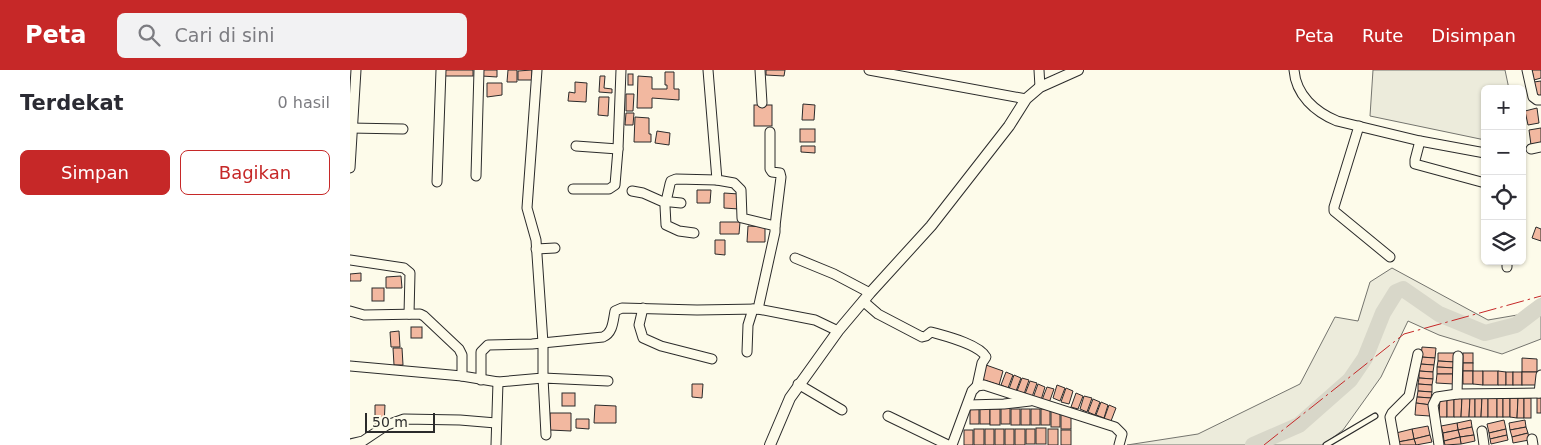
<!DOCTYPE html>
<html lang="id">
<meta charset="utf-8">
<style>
body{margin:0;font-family:"DejaVu Sans",sans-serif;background:#f2f2f3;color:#2b2b33}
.controls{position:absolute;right:15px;top:15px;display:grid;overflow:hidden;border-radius:8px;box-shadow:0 1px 4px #0004}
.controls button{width:45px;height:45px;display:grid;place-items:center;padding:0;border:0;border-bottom:1px solid #e1e1e2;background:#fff;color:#2b2b33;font:25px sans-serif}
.scale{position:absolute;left:15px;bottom:12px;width:70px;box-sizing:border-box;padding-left:5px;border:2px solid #2b2b2b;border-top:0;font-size:14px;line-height:18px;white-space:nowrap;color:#2b2b2b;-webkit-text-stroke:4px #fdfbea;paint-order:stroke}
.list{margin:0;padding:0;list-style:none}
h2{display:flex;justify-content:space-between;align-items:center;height:65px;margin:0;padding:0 20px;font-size:21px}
h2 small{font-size:16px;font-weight:400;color:#7c7c81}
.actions{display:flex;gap:10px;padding:15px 20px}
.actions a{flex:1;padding:11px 0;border:1px solid #c62828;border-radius:8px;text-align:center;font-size:18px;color:#c62828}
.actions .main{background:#c62828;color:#fff}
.icon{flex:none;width:28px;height:28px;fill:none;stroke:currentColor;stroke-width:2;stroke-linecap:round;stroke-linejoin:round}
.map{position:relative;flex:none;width:1191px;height:375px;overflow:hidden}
header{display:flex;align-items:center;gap:30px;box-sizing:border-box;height:70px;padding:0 25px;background:#c62828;color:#fff}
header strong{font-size:24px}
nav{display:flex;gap:28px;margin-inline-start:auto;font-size:18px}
.search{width:350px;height:45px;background:#f2f2f3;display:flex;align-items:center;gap:12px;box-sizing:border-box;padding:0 18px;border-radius:8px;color:#7c7c81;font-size:19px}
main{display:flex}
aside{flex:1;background:#fff}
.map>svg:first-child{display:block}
.green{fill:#ecebdb;stroke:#74746e}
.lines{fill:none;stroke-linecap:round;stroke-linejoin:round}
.river{stroke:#d8d7c9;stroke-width:16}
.building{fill:#f2b8a0;stroke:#2b2b2b}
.service-casing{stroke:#2b2b2b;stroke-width:7}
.minor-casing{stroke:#2b2b2b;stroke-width:11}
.tertiary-casing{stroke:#2b2b2b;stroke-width:12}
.service{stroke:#fdfbea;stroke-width:4.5}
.minor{stroke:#fdfbea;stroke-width:9}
.tertiary{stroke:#fdfbea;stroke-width:10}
.power{stroke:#c62828;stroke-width:1;stroke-dasharray:18 4 2.5 4;stroke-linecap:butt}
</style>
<header>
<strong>Peta</strong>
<div class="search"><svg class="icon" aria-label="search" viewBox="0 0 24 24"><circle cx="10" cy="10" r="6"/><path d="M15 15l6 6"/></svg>Cari di sini</div>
<nav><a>Peta</a><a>Rute</a><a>Disimpan</a></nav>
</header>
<main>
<aside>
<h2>Terdekat<small>0 hasil</small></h2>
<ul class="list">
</ul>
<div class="actions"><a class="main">Simpan</a><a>Bagikan</a></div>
</aside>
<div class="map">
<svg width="1191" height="375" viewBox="0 0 1191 375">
<rect width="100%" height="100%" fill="#fdfbea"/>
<g class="green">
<path d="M1023 0H1155L1159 19H1135V70L1020 46Z"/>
<path d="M1042 198 1138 250 1173 244 1191 228V269L1152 284 1089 265 1058 251 1031 307 993 360 973 375H777L848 364 950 314 985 247 1008 251 1020 212Z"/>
</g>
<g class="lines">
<path class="river" d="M903 375 949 355 1000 310 1015 288 1033 243 1046 222 1053 219 1089 244 1135 263 1166 255 1191 236"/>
</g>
<g class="building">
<rect x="94" y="0" width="29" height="6"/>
<path d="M132 0H147V7L132 6Z"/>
<path d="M158 0H167V12H157Z"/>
<path d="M182 0V10H168V1Z"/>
<path d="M416 0H435L434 6 416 5Z"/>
<path d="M1182 0H1191V8L1184 10Z"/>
<path d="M315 2H324V19H329V30L302 28V38H287L288 6 302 7V19H317V15H315Z"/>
<rect x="278" y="4" width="5" height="11"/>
<path d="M250 6H255L254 18 262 19V23L249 22Z"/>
<path d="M1191 11V26L1187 27 1184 12Z"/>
<path d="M225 12 237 13 236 32 218 31 219 22 225 23Z"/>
<path d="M137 13H152V25L137 27Z"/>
<path d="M276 24H284L283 41H276Z"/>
<path d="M249 27H259L258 46 248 45Z"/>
<path d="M453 34 465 35 464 50H452Z"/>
<rect x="404" y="35" width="18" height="21"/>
<path d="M1187 38 1189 53 1178 55 1175 41Z"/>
<path d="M276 43H284L283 55H275Z"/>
<path d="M285 47 299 48V64H301V72H284Z"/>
<path d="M1191 58V73L1181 75 1179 60Z"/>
<rect x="450" y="59" width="15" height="13"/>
<path d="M307 61 320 63 319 75 305 73Z"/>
<path d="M451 76H465V83L451 82Z"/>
<path d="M347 120H361L360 133H347Z"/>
<path d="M374 123 389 124V139L374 138Z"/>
<path d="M370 152H390L389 164H370Z"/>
<path d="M398 156 415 157V172H397Z"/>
<path d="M1186 157 1191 159V171L1182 168Z"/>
<path d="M365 170H375V185L365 184Z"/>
<path d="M11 203V211H0V204Z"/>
<path d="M51 206 52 218H36V207Z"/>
<rect x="22" y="218" width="12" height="13"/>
<rect x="61" y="257" width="11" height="11"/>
<path d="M49 261 50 277H41L40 262Z"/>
<path d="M1072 277 1086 278 1085 288 1071 287Z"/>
<path d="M43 278H52L53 295H44Z"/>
<path d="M1088 283H1105V292L1088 291Z"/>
<rect x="1113" y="283" width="10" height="10"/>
<path d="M1071 287 1085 288 1084 295 1070 294Z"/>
<path d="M1172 288 1187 289V302H1172Z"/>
<path d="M1088 291 1105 292V298L1087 297Z"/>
<rect x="1113" y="293" width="10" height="8"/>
<path d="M1070 294 1084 295 1083 302 1069 301Z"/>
<path d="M636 295 653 301 649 315 631 309Z"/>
<path d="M1087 297 1105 298 1104 304H1087Z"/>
<path d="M1069 301 1083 302V309L1069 308Z"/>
<rect x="1113" y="301" width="10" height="13"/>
<path d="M1123 301H1133V315L1123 314Z"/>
<rect x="1133" y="301" width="15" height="14"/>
<path d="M1148 301 1156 302V315H1148Z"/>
<path d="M656 302 663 305 658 318 651 315Z"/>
<rect x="1156" y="302" width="7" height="13"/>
<rect x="1163" y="302" width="9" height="13"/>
<rect x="1172" y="302" width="15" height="13"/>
<path d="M1087 304H1104V314L1086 313Z"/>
<path d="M664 305 671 308 666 321 659 319Z"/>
<path d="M672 308 679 310 674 324 667 321Z"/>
<path d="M1069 308 1083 309 1082 315 1068 314Z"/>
<path d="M680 311 687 313 682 327 675 324Z"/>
<path d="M342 314H353L352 328 342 327Z"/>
<path d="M688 314 695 317 691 330 683 328Z"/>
<path d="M1068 314 1082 315V322L1068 321Z"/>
<path d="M707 315 715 318 710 331 703 328Z"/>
<path d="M697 317 704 319 699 333 692 330Z"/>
<path d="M716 318 723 321 719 334 711 332Z"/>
<path d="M1068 321 1082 322 1081 328 1067 327Z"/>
<rect x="212" y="323" width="13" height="13"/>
<path d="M726 323 733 326 728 339 721 337Z"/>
<path d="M734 326 742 328 737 342 730 339Z"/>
<rect x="1187" y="326" width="4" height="17"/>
<path d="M1067 327 1081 328V335L1066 333Z"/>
<path d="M1090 327H1097V347H1089Z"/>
<rect x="1097" y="327" width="7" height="20"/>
<path d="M1104 327H1112L1111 347H1104Z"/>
<path d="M1112 327H1120L1119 347H1111Z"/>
<path d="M1120 327H1125V347H1119Z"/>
<path d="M1125 327H1132L1131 347H1125Z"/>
<path d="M1132 327 1138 328V347H1131Z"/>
<rect x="1138" y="328" width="9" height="19"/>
<rect x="1147" y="328" width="6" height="19"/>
<rect x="1153" y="328" width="7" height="19"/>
<path d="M1160 328H1168L1167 348 1160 347Z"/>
<path d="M1168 328H1174V348H1167Z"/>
<rect x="1174" y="328" width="7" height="20"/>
<path d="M743 329 750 332 745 345 738 342Z"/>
<path d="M751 332 758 335 754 348 746 345Z"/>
<path d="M1066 333 1081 335 1080 346 1065 345Z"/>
<path d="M25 335H35L34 356H25Z"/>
<path d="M245 335 266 336V353H244Z"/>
<path d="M759 335 766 338 761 351 754 349Z"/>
<rect x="620" y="338" width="9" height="16"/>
<rect x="630" y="338" width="10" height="16"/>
<rect x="651" y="338" width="9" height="16"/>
<rect x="640" y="339" width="10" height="16"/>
<rect x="661" y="339" width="9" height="16"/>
<rect x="671" y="339" width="9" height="16"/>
<rect x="681" y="339" width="9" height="16"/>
<rect x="691" y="339" width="9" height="16"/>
<rect x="701" y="341" width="9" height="16"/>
<path d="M200 343H221V361L200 360Z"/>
<rect x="711" y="343" width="10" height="16"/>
<path d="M226 349H239V359L226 358Z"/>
<path d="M1121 350 1122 357 1108 360 1107 353Z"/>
<path d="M1154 350 1156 359 1139 363 1137 354Z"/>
<path d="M1175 350 1176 357 1160 360 1159 353Z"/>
<path d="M1107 353 1108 360 1093 363 1091 356Z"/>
<path d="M1078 356 1080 365 1064 369 1062 359Z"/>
<path d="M1122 357 1124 365 1110 367 1108 360Z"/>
<path d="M1176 357 1178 363 1162 367 1160 360Z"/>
<rect x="686" y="358" width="10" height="16"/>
<rect x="624" y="359" width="10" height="16"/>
<rect x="635" y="359" width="9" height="16"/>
<rect x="645" y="359" width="9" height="16"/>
<rect x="655" y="359" width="9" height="16"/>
<rect x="665" y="359" width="10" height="16"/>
<rect x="676" y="359" width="9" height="15"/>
<rect x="698" y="359" width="10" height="16"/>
<path d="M1062 359 1064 369 1048 372 1046 363Z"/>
<path d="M1156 359 1157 365 1140 369 1139 363Z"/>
<rect x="614" y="360" width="9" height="15"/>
<rect x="711" y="360" width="10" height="15"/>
<path d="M1108 360 1110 367 1094 371 1093 363Z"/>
<path d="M1178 363 1179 370 1163 373 1162 367Z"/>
<path d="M1080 365 1082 372 1066 375 1064 369Z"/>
<path d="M1124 365 1125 371 1111 374 1110 367Z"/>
<path d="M1157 365 1158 370 1141 374 1140 369Z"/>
<path d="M1110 367 1111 374 1095 375 1094 371Z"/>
<path d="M1064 369 1066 375H1049L1048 372Z"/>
</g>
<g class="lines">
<defs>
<path id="service" d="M976 375 1025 346"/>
<g id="minor">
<path d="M358 0 367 110 384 113 391 120 392 148 425 156V162L408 239"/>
<path d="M410 0 412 33"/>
<path d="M519 0 676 29"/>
<path d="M689 0 690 17"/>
<path d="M944 0C946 25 965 42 987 51L1070 71 1135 83"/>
<path d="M1177 0 1183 27 1187 30H1191"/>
<path d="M1009 56 984 137V141L1040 187"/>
<path d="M0 58 53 59"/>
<path d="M420 62V99L422 102 430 103 431 107 425 156"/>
<path d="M1070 71 1065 90V94L1135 113"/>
<path d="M226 76 268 79"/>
<path d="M1181 79 1191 77"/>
<path d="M0 98 6 0"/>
<path d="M126 106 129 0"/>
<path d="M87 112 91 0"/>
<path d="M223 119H259L265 115 268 79 271 0"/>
<path d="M282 121 293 123 311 131 331 133"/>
<path d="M344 163 329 161 316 155 315 136 320 114 321 111 326 109 367 110"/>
<path d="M186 179 205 178"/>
<path d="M445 188 484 204 520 223"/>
<path d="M0 190 54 198 60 203 59 244"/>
<path d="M1157 197V191"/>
<path d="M513 231 528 244 572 267 576 266 581 262C595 266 629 274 636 287L632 293 627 316"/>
<path d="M293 238 289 255 293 268 311 276 362 289"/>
<path d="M0 241 14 245 70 244 74 246 109 279 112 285V306L148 312 193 308V273L186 170 177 138 187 0"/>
<path d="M397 282 398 255 403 239"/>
<path d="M0 296 112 306"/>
<path d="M131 310V282L138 275 182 274 253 267C263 263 263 251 265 241L272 238 347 240 408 239 465 250 488 261"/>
<path d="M448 314 492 340"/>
<path d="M1189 323 1191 305"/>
<path d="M1107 324 1108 286"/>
<path d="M618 335 654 334 680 331"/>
<path d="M538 346 598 375"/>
<path d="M1132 361 1134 375"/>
<path d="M196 365 193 308 258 311"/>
<path d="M1182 369 1183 375"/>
<path d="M0 374 13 371 37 355 54 349 110 350 146 353"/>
<path d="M146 375 148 312"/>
<path d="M602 375 622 321 627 316 634 315 765 357 772 364 769 375"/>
<path d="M1045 375 1040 347 1042 343 1059 326 1068 284"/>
<path d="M1089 375 1083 335 1087 327 1107 324 1191 323"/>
</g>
<path id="tertiary" d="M420 375 440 328 488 261 520 223 581 156 659 56 676 29 690 17 728 0"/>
</defs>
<use href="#service" class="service-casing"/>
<use href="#minor" class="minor-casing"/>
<use href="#tertiary" class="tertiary-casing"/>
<use href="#service" class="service"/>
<use href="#minor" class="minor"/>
<use href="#tertiary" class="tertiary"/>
<path class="power" d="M914 375 1054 264 1191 226"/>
</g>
</svg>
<div class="controls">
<button>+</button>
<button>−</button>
<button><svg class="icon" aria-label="locate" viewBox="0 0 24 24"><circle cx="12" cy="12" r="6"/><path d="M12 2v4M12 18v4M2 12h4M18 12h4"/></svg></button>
<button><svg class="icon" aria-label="layers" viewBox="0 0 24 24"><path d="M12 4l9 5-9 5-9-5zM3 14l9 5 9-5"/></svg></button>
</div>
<div class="scale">50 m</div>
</div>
</main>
